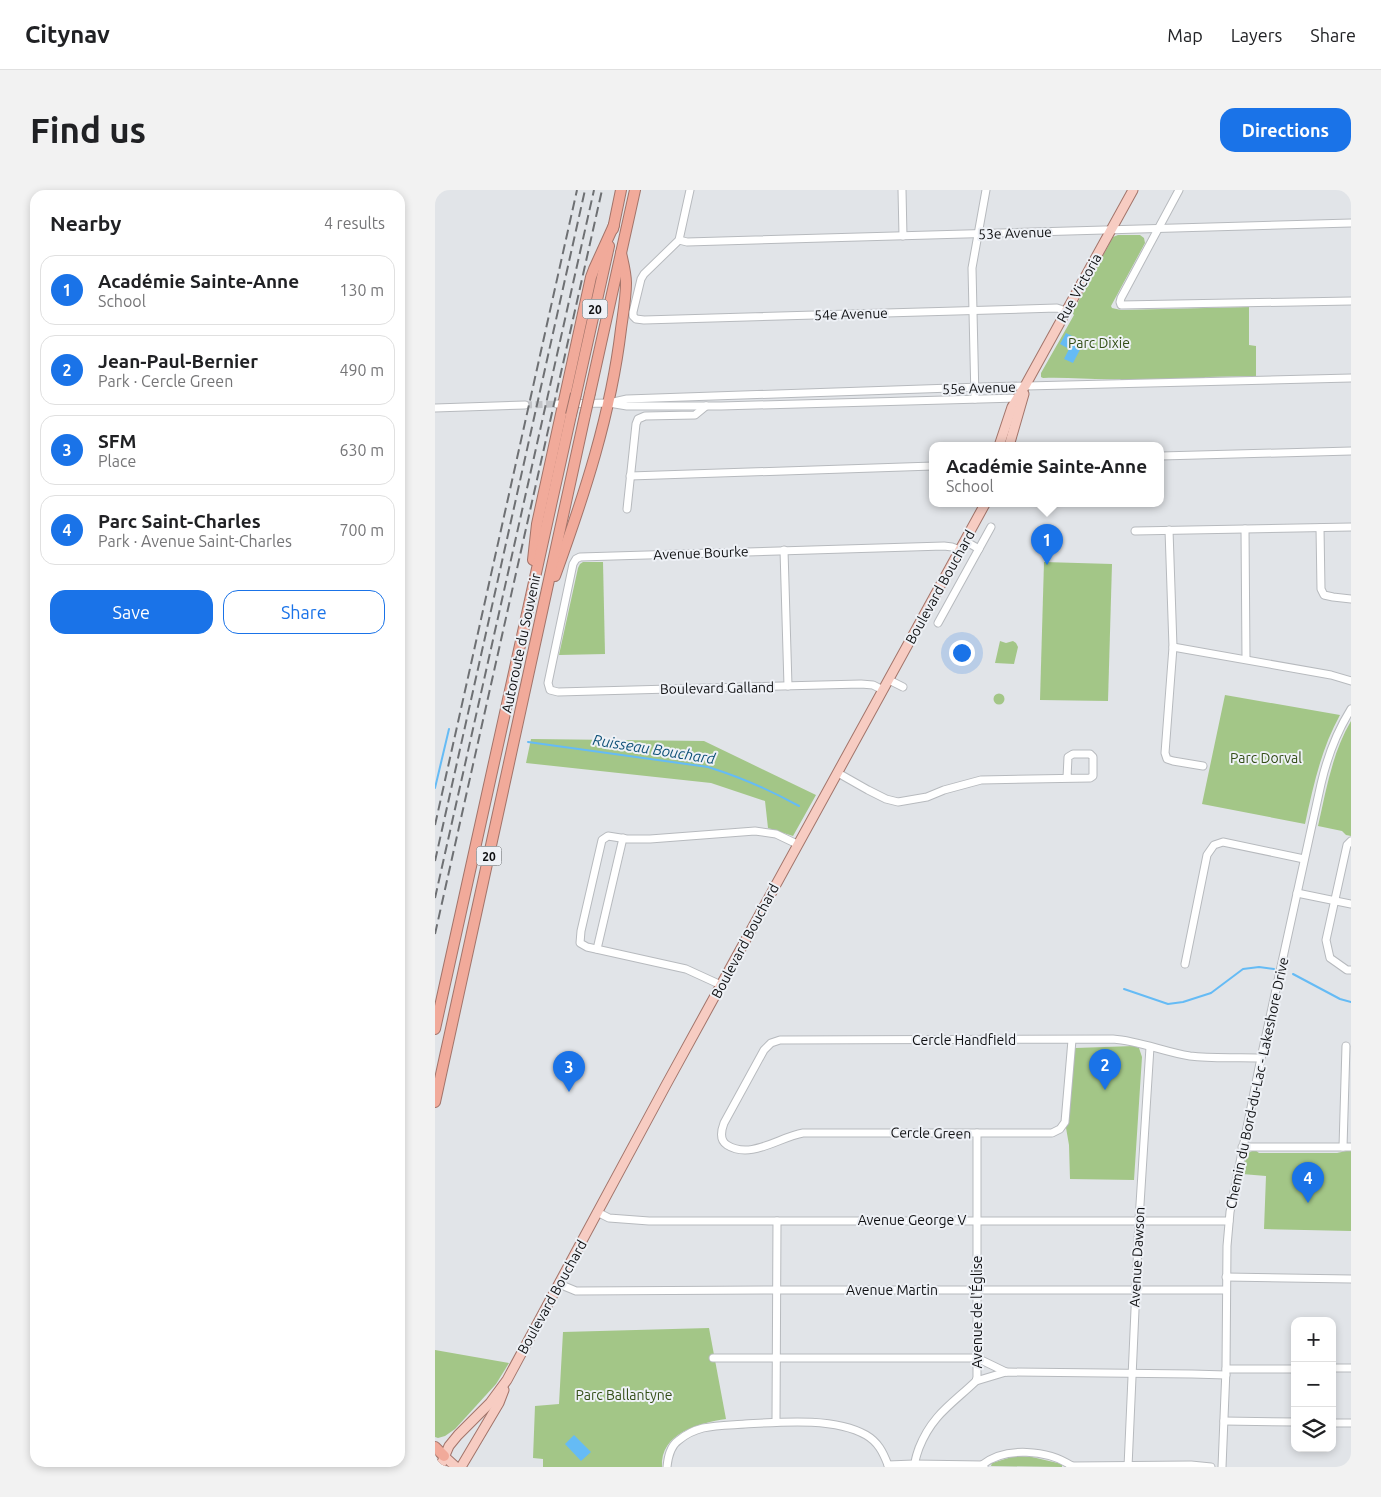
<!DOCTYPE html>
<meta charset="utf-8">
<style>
body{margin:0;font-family:Ubuntu,sans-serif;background:#f2f2f2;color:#202124}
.controls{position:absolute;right:15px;bottom:15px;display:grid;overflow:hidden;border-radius:10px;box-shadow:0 2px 8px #0003}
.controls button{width:45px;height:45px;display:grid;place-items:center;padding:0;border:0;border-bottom:1px solid #e0e0e0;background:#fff;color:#202124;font:25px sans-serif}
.you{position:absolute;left:526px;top:462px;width:18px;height:18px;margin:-12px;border:4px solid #fff;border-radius:50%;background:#1a73e8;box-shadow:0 0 0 8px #1a73e833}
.badge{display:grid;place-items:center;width:32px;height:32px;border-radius:50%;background:#1a73e8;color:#fff;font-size:16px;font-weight:700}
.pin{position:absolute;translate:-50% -41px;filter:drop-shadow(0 1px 2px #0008)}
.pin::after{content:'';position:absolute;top:26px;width:18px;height:15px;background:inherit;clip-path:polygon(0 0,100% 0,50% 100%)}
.popup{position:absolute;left:494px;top:252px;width:235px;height:65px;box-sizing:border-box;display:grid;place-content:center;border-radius:10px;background:#fff;filter:drop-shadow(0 1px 4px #0005);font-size:16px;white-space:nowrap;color:#757577}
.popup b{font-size:19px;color:#202124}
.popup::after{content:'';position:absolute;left:50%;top:100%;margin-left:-10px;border:10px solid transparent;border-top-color:#fff}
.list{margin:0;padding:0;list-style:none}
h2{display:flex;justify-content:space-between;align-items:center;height:65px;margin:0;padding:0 20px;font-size:21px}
h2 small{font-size:16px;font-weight:400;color:#757577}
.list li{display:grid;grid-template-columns:32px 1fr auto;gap:15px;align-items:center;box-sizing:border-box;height:70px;margin:0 10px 10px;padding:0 10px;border:1px solid #e0e0e0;border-radius:15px}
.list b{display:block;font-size:19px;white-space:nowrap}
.list p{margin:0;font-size:16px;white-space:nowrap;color:#757577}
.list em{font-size:16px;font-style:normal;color:#757577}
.actions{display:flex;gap:10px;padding:15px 20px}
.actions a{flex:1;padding:11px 0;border:1px solid #1a73e8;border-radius:15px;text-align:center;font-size:18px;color:#1a73e8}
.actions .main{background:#1a73e8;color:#fff}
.icon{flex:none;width:28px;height:28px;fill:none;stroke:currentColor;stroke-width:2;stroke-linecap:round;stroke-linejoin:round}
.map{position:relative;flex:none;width:916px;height:1277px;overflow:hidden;border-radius:15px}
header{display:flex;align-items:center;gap:30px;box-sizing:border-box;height:70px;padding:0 25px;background:#fff;border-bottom:1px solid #e0e0e0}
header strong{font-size:24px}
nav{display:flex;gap:28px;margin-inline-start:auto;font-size:18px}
.intro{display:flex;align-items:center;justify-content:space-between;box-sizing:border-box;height:120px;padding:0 30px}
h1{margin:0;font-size:35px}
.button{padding:12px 22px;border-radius:15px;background:#1a73e8;color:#fff;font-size:18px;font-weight:700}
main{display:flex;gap:30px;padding:0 30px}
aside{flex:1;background:#fff;border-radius:15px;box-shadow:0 2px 8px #0003}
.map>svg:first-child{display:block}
.green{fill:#a3c687}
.water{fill:#65bbf5}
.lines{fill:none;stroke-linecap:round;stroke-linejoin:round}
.stream{stroke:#65bbf5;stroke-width:2}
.minor-tunnel{stroke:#c2c4c8;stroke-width:7;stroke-dasharray:7 3.5;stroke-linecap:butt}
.minor-casing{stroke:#b7babe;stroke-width:9}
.major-casing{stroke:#a2746a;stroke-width:11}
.highway-casing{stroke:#a2746a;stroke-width:12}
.minor{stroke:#fff;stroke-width:7}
.major{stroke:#f7ccc2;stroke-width:9}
.highway{stroke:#f1aa9a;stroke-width:10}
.rail{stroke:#6e7073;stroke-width:2;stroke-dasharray:10 5;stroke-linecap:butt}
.highway-bridge-casing{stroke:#a2746a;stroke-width:12;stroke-linecap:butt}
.highway-bridge{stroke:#f1aa9a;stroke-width:10}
.labels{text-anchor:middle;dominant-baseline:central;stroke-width:4;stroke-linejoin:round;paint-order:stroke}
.shield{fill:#eef1f6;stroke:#525456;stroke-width:1}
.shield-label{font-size:12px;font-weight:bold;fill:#0f1012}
.street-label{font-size:14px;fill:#0f1012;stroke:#eef1f6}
.park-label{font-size:14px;fill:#334e17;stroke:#eef1f6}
.water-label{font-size:15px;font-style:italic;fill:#0f5177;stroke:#eef1f6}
</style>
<header>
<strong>Citynav</strong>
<nav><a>Map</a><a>Layers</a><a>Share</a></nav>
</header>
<div class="intro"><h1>Find us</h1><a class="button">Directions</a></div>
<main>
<aside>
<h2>Nearby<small>4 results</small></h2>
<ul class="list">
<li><span class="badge">1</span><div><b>Académie Sainte-Anne</b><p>School</p></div><em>130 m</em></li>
<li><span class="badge">2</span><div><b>Jean-Paul-Bernier</b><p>Park · Cercle Green</p></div><em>490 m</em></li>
<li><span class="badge">3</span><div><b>SFM</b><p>Place</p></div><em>630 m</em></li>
<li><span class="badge">4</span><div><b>Parc Saint-Charles</b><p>Park · Avenue Saint-Charles</p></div><em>700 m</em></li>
</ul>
<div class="actions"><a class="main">Save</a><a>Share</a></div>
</aside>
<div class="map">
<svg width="916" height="1277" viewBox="0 0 916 1277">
<rect width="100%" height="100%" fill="#e1e4e8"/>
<g class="green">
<path d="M705 45 709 48 710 53 676 116 677 118 686 120 814 117V155L821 156V186L770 187 769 189 686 190 685 189C660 190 634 187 608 188L606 187V183L639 125 637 123 678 47 683 45Z"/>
<path d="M148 372H168L170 464 124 465 143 378 145 374Z"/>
<path d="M609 372 677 374 673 511 605 510Z"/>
<path d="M565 451 571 453 578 451 581 453 583 457 579 474 560 473Z"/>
<circle cx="564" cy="509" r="5.5"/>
<path d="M790 505 905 525C886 559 878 597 870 634L767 614Z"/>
<path d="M916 531V646L911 645 907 641 883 636C891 601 897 563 916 531Z"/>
<path d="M96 549 269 551 381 605 358 646 333 638 330 611 276 593 91 573Z"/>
<path d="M699 856 704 858 707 867 699 990 635 989 634 955 630 932 640 858Z"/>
<path d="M820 960 824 963H902L916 960V1041L829 1039 831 986 807 984 812 964 817 961Z"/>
<path d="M274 1138 291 1229C264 1233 225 1243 227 1277H108V1269L98 1268 100 1216 124 1214 128 1142Z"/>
<path d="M0 1160 74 1173 61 1194 20 1239 10 1246 3 1248 0 1247Z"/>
<path d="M580 1266 597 1267 627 1274V1277L556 1276 557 1273Z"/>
</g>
<g class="water">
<path d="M631 143 649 152 638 173 629 169 634 159 625 154Z"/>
<path d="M139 1245 156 1262 146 1271 130 1254Z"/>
</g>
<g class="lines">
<g class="stream">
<path d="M93 552 273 577C305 587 335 600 364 616"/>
<path d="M0 598 14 539"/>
<path d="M858 784 905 809 916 812"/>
<path d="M689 799 733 814 748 812 776 803 808 779 824 777 839 779"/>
</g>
<path class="minor-tunnel" d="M90 215 122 214"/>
<defs>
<g id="minor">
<path d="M255 0 244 50 209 84 206 89 198 122V126L201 129 209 130 622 118 631 121"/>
<path d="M467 0 468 46"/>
<path d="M744 0 686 108 685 112 686 115 916 111"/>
<path d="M244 50 252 52 916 33"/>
<path d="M540 209 537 78 551 0"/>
<path d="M174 213 192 209 546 197 916 188"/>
<path d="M122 214 174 213 192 216H286L586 208"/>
<path d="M0 218 90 215"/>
<path d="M726 266 916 261"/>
<path d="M195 286 498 276"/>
<path d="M192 319 201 234 203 229 210 226 260 225 271 216"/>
<path d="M885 338 886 399 889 405 898 407 916 409"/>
<path d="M810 339 811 469"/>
<path d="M734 340 738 457 730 563 732 569 738 571 768 576"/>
<path d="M700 341 916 337"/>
<path d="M530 351 544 359"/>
<path d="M349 360 353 496"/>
<path d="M503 433 556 337"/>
<path d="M738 457 896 485 916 491"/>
<path d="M454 490 468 497"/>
<path d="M448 500 438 495 426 494 123 502 115 500 113 493 138 374 141 369 145 367 509 356 517 357 525 360"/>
<path d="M403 583 433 600 451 609 463 612 492 607 509 600 546 590 655 588 658 586V567L655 564H638L633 567 632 588"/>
<path d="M916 651 912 655 891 750 895 768 912 780H916"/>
<path d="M862 703 916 714"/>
<path d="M162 759 188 648"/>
<path d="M750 774 772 665 779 655 788 652 869 669"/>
<path d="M286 795 251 779 152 757 145 753 146 741 167 650 173 646 192 649H215L320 641 341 644 362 654"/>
<path d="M637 850 630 932 625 939 617 943H368C344 947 316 970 292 955 284 950 286 941 289 933L329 860 336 853 345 850 678 849C705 851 729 862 755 866 778 869 802 867 826 868"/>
<path d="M807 957H916"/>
<path d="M908 957 911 856"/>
<path d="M162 1022 174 1028 214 1031H794"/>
<path d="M791 1087 916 1089"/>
<path d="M124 1094 141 1101 342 1100H791"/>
<path d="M278 1168H542L571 1182"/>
<path d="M897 1178H916"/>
<path d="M791 1179H860"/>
<path d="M541 1191 571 1182 757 1184 791 1185"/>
<path d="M789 1231 860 1232"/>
<path d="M341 1232 342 1031"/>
<path d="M897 1233H916"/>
<path d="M453 1275 479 1274 547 1275 549 1277"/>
<path d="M547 1275C570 1256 613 1260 637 1276"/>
<path d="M232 1277C233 1267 235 1256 244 1250 250 1245 260 1240 268 1238 281 1235 296 1235 310 1234 345 1232 399 1227 431 1245 443 1252 448 1262 453 1275"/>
<path d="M480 1277C479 1271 482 1264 484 1258 497 1225 517 1214 541 1191L542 1187V943"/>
<path d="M635 1277 637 1276 756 1275 776 1277"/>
<path d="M693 1277 704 1030 715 857"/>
<path d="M787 1277 791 1179 792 1056 795 1022 826 868 886 594C892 568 901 543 916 519"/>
</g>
<g id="major">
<path d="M564 256 577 217 590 196 698 0"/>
<path d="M574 256 589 204"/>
<path d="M9 1266 21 1277"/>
<path d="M5 1277 14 1256 23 1245 55 1213 72 1190 231 895 550 314"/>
<path d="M26 1277 64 1213 69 1200"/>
</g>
<g id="highway">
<path d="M178 39 186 0"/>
<path d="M155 203 200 0"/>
<path d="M141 204 174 56"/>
<path d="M98 370 102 334 156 87 159 79 179 35"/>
<path d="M120 386C149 306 176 224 186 139 188 124 191 108 191 93 191 83 188 72 186 63"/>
<path d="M0 839 136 225"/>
<path d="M0 912 150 225"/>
<path d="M0 1257 9 1266"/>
</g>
</defs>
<use href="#minor" class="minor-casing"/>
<use href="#major" class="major-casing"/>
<use href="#highway" class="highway-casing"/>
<use href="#minor" class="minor"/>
<use href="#major" class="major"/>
<use href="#highway" class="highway"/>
<g class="rail">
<path d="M0 635 142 0"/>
<path d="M0 671 150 0"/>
<path d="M0 708 159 0"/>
<path d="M0 744 167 0"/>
</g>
<defs>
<g id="highway-bridge">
<path d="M136 225 141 204"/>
<path d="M150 225 155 203"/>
</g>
</defs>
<use href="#highway-bridge" class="highway-bridge-casing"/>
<use href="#highway-bridge" class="highway-bridge"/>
</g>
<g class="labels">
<g class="shield">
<rect x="147.5" y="109.5" width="25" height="19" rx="4"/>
<rect x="41.5" y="656.5" width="25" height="19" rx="4"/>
</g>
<g class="shield-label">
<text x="160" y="119">20</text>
<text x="54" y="666">20</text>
</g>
<g class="street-label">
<text transform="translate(580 43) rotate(-2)">53e Avenue</text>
<text transform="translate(644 98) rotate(-61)">Rue Victoria</text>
<text transform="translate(416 124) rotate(-2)">54e Avenue</text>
<text transform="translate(544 198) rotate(-2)">55e Avenue</text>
<text transform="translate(266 363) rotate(-2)">Avenue Bourke</text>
<text transform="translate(505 397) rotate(-61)">Boulevard Bouchard</text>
<text transform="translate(86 453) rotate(-78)">Autoroute du Souvenir</text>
<text transform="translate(282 498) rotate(-1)">Boulevard Galland</text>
<text transform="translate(310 751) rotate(-62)">Boulevard Bouchard</text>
<text x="529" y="850">Cercle Handfield</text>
<text transform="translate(822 893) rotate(-78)">Chemin du Bord-du-Lac - Lakeshore Drive</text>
<text transform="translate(496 943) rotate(1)">Cercle Green</text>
<text x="477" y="1030">Avenue George V</text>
<text transform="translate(702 1067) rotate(-87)">Avenue Dawson</text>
<text x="457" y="1100">Avenue Martin</text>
<text transform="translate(117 1107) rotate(-61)">Boulevard Bouchard</text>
<text transform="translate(542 1122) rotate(-90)">Avenue de l'Église</text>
</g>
<g class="park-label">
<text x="664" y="153">Parc Dixie</text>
<text x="831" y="568">Parc Dorval</text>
<text x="189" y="1205">Parc Ballantyne</text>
</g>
<g class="water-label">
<text transform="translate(219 559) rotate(9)">Ruisseau Bouchard</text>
</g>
</g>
</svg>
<div class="controls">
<button>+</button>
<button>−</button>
<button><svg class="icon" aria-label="layers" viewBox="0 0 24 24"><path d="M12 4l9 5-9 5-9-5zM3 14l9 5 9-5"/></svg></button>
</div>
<div class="you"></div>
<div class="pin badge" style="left:612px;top:375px">1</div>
<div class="popup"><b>Académie Sainte-Anne</b>School</div>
<div class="pin badge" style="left:670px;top:900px">2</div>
<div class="pin badge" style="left:134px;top:902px">3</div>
<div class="pin badge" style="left:873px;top:1013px">4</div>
</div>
</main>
